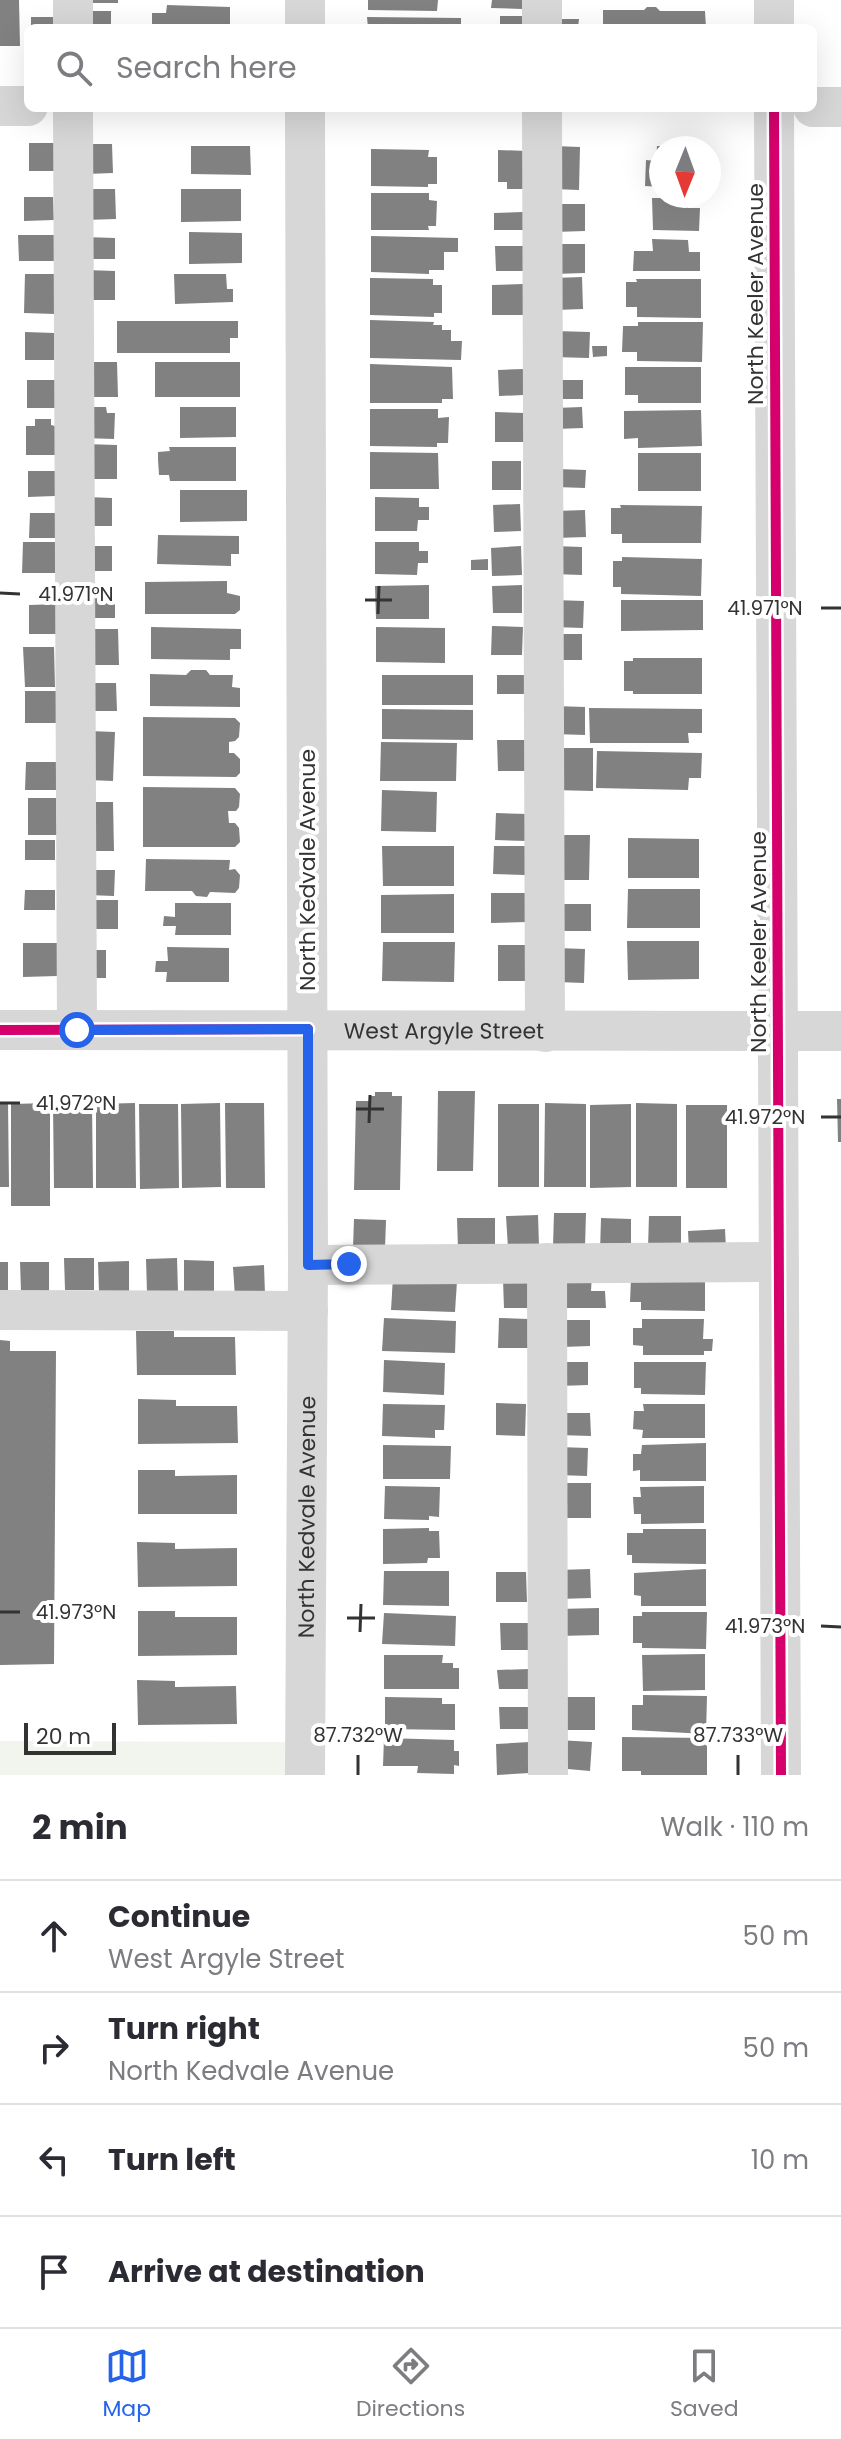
<!DOCTYPE html>
<meta charset="utf-8">
<style>
body{margin:0;font-family:Poppins,sans-serif;background:#f2f2f3;color:#2b2b33}
.compass{position:absolute;left:649px;top:136px;width:72px;height:72px;border-radius:50%;background:#fff;box-shadow:0 8px 32px #0002;rotate:181deg}
.scale{position:absolute;left:24px;bottom:20px;width:92px;box-sizing:border-box;padding-left:8px;border:4px solid #333;border-top:0;font-size:22px;line-height:28px;white-space:nowrap;color:#333;-webkit-text-stroke:6px #fff;paint-order:stroke}
.stop{position:absolute;width:24px;height:24px;margin:-18px;border:6px solid #2563eb;border-radius:50%;background:#fff}
.stop.end{background:#2563eb;border-color:#fff;box-shadow:0 2px 8px #0008}
.list{margin:0;padding:0;list-style:none}
h2{display:flex;justify-content:space-between;align-items:center;height:104px;margin:0;padding:0 32px;font-size:34px}
h2 small{font-size:26px;font-weight:400;color:#7c7c81}
.list li{display:grid;grid-template-columns:52px 1fr auto;gap:24px;align-items:center;box-sizing:border-box;height:112px;padding:0 32px;border-top:2px solid #e1e1e2}
.list b{display:block;font-size:30px;white-space:nowrap}
.list p{margin:0;font-size:26px;white-space:nowrap;color:#7c7c81}
.list em{font-size:26px;font-style:normal;color:#7c7c81}
.icon{flex:none;width:44px;height:44px;fill:none;stroke:currentColor;stroke-width:2;stroke-linecap:round;stroke-linejoin:round}
.map{position:relative;flex:none;width:841px;height:1775px;overflow:hidden}
.search{position:absolute;background:#fff;box-shadow:0 8px 32px #0002;left:24px;right:24px;top:24px;height:88px;display:flex;align-items:center;gap:20px;box-sizing:border-box;padding:0 28px;border-radius:12px;color:#7c7c81;font-size:30px}
.sheet{height:552px;background:#fff}
nav{display:flex;justify-content:space-around;align-items:center;box-sizing:border-box;height:112px;border-top:2px solid #e1e1e2;background:#fff;font-size:22px;color:#7c7c81}
nav a{display:grid;justify-items:center;gap:4px}
nav .on{color:#2563eb}
.map>svg:first-child{display:block}
.green{fill:#f1f5ed}
.building{fill:#818181}
.lines{fill:none;stroke-linecap:round;stroke-linejoin:round}
.minor{stroke:#d7d7d7;stroke-width:40}
.cycleway-casing{stroke:#fff;stroke-width:15}
.cycleway{stroke:#d6006c;stroke-width:10}
.route{stroke:#2563eb;stroke-width:10}
.ticks{fill:none;stroke:#333;stroke-width:3}
.labels{text-anchor:middle;dominant-baseline:central;stroke-width:8;stroke-linejoin:round;paint-order:stroke}
.street-label{font-size:22px;fill:#333;stroke:#fff}
.ticks-label{font-size:20px;text-anchor:middle;fill:#333;stroke:#fff;stroke-width:8;stroke-linejoin:round;paint-order:stroke}
</style>
<div class="map">
<svg width="841" height="1775" viewBox="0 0 841 1775">
<rect width="100%" height="100%" fill="#fff"/>
<path class="green" d="M0 1741 286 1742V1775H0Z"/>
<g class="building">
<path d="M0 0H19L20 46H0Z"/>
<rect x="83" y="0" width="35" height="3"/>
<path d="M368 0H438L437 11 368 10Z"/>
<path d="M492 0H524L523 9 491 8Z"/>
<path d="M167 5 230 7V28H152V13H166Z"/>
<path d="M647 7H656L660 11H705L706 28H603V10H644Z"/>
<path d="M87 11H111V28H86Z"/>
<rect x="500" y="16" width="27" height="12"/>
<rect x="31" y="17" width="27" height="11"/>
<path d="M367 17 461 18V28H368Z"/>
<path d="M551 19H579L578 28H551Z"/>
<rect x="29" y="143" width="28" height="28"/>
<path d="M85 144H112L113 173 86 174Z"/>
<path d="M191 146H250L251 175 191 174Z"/>
<path d="M554 146 580 147 579 190 553 189Z"/>
<path d="M657 146H661V187L645 186 646 160 656 161Z"/>
<path d="M371 149 429 150 428 157H437V184H428V187L371 186Z"/>
<path d="M498 150 527 151 523 189H507V182H498Z"/>
<path d="M84 189H115L116 219 85 220Z"/>
<path d="M181 189H241V221L181 222Z"/>
<path d="M371 193H429V200L437 201 436 226H428L429 230H371Z"/>
<path d="M24 197H53L54 220 24 221Z"/>
<path d="M652 198H688V208H700L699 231 653 230Z"/>
<path d="M554 204H585V231L554 232Z"/>
<path d="M523 212V230H494V213Z"/>
<path d="M189 232 242 233V263L189 264Z"/>
<path d="M18 235H54L55 261H19Z"/>
<path d="M371 236 458 238V252H444V270H429V274L371 272Z"/>
<path d="M85 237 115 238V259H86Z"/>
<path d="M652 239 688 240 689 252H700V271H633L634 251H653Z"/>
<path d="M554 244H585V273L554 274Z"/>
<path d="M495 246H524V271H496Z"/>
<path d="M86 270 115 271V300H85Z"/>
<path d="M25 274H56L55 314 24 313Z"/>
<path d="M174 274H226L227 289H233V302L175 304Z"/>
<path d="M582 277 583 309 555 310 553 278Z"/>
<path d="M370 278 433 279V285H442V313H434V317L370 315Z"/>
<path d="M636 279H701V318L637 317V307H626V282H637Z"/>
<path d="M523 284V315H492V285Z"/>
<path d="M370 320 434 322 433 325H442V330H451V341H462L461 360 370 358Z"/>
<path d="M117 321H238V338H230V353H117Z"/>
<path d="M638 322H703L702 362 637 361V352H622L623 326H638Z"/>
<path d="M554 331 590 332 589 358 553 357Z"/>
<path d="M25 332 55 333 54 360H25Z"/>
<path d="M592 346H607V356L593 357Z"/>
<path d="M87 362H117L118 397H87Z"/>
<rect x="155" y="362" width="85" height="35"/>
<path d="M370 364 452 367 453 399H442V403H370Z"/>
<path d="M625 367H701V403H638V395H625Z"/>
<path d="M523 369 524 395 499 396 498 370Z"/>
<rect x="27" y="380" width="28" height="28"/>
<path d="M556 380H583V399H555Z"/>
<path d="M89 407H106L107 413H115L114 439 84 438Z"/>
<path d="M180 407H236V437L180 438Z"/>
<path d="M582 407 583 428 556 429 555 408Z"/>
<path d="M370 409H438V418L449 417 448 443H437V447L370 446Z"/>
<path d="M701 410 702 446 638 448V438L624 439V411Z"/>
<path d="M495 412 525 413 524 442H495Z"/>
<path d="M35 419H51V425L55 426 56 455H26V426H35Z"/>
<path d="M85 444 117 445V479H85Z"/>
<path d="M169 447H236V481H170L169 475H159L158 460V452L170 451Z"/>
<path d="M370 452 438 453 439 489H370Z"/>
<rect x="638" y="453" width="63" height="38"/>
<rect x="492" y="461" width="29" height="29"/>
<path d="M557 469 586 470 585 488 556 487Z"/>
<path d="M28 471H55V496L28 497Z"/>
<path d="M180 490H247V521L180 522Z"/>
<path d="M87 497 112 498V526H86Z"/>
<path d="M375 497 419 498V507H429V520H418L417 531H375Z"/>
<path d="M520 504 521 531 494 532 493 505Z"/>
<path d="M620 505 702 506 701 543H622V534H611V508H621Z"/>
<path d="M585 510 586 537 556 538V511Z"/>
<path d="M30 513H58V538H29Z"/>
<path d="M158 535 239 536V554H231V566L157 564Z"/>
<path d="M23 542H55L56 573H22Z"/>
<path d="M375 542H419V551H428V563H418L417 575 375 574Z"/>
<rect x="86" y="546" width="26" height="25"/>
<path d="M521 546 522 575 492 576 491 548Z"/>
<path d="M554 546 582 547V575L552 574Z"/>
<path d="M622 557 702 559 701 596 621 594V587H613V561H622Z"/>
<path d="M488 559V570H471V560Z"/>
<path d="M227 581V593L240 596V610L235 614H145V582Z"/>
<path d="M429 585V619H376L375 586Z"/>
<path d="M522 585V613H493L492 586Z"/>
<rect x="85" y="589" width="30" height="29"/>
<path d="M554 600 584 601 583 628 553 627Z"/>
<path d="M621 600H703V630L621 631Z"/>
<path d="M58 604 59 634H29V605Z"/>
<path d="M492 626 523 627 522 655H491Z"/>
<path d="M151 627 241 629V649H230V660L151 659Z"/>
<path d="M376 627 445 628V663L376 662Z"/>
<path d="M86 629H118L119 665H86Z"/>
<rect x="552" y="634" width="30" height="26"/>
<path d="M23 647H54L55 687H25Z"/>
<path d="M633 658H702V694H633V691H624V661H633Z"/>
<path d="M191 670H206L210 675H233L232 687 240 688V707L150 706V674L186 675Z"/>
<rect x="382" y="675" width="91" height="30"/>
<rect x="497" y="675" width="31" height="19"/>
<path d="M89 683H116L117 711H88Z"/>
<rect x="25" y="691" width="31" height="32"/>
<path d="M555 706 585 707V735L554 734Z"/>
<path d="M589 708 702 709V733H688L689 743H590Z"/>
<path d="M382 709 473 710V740L382 739Z"/>
<path d="M143 717 235 718 240 723 239 737 235 741 229 742V753H234L240 759V773L236 777 143 776Z"/>
<path d="M89 731 115 732 113 781 88 780Z"/>
<path d="M497 740H525V771H498Z"/>
<path d="M381 742 457 743 456 781H380Z"/>
<path d="M552 748H593V791L552 790Z"/>
<path d="M597 751 702 753 701 778H689L688 790 596 788Z"/>
<path d="M26 762H56V790H25Z"/>
<path d="M143 787 235 788 240 794 239 807 236 811H228L229 823H235L239 828 240 842 235 847H143Z"/>
<path d="M382 790 437 792 436 832 381 831Z"/>
<path d="M28 798H56L57 835H28Z"/>
<path d="M87 802H113L114 851H87Z"/>
<path d="M496 813 528 814V841L495 840Z"/>
<path d="M559 835H590L589 880H559Z"/>
<path d="M628 838 699 839V878H628Z"/>
<rect x="25" y="840" width="30" height="20"/>
<path d="M382 846H454V886H383Z"/>
<path d="M494 846H525V875L493 874Z"/>
<path d="M146 859 230 860 229 870 235 869 240 875 239 888 235 893 210 892 207 897 196 896 192 891H145Z"/>
<path d="M88 870H115L114 896 88 895Z"/>
<path d="M628 889H700V928H627Z"/>
<path d="M25 890H55V910H24Z"/>
<path d="M491 893H527V922L491 923Z"/>
<path d="M454 894V933H381V895Z"/>
<rect x="89" y="900" width="29" height="29"/>
<path d="M175 903H231V935H175L176 926H163L164 916 175 917Z"/>
<rect x="560" y="904" width="31" height="27"/>
<path d="M627 941H699V979L628 980Z"/>
<path d="M383 942H455L454 982 382 981Z"/>
<path d="M23 943H57V976L23 977Z"/>
<path d="M498 945H529L528 981H498Z"/>
<path d="M167 947 229 948V982H166L167 972H155L156 961H168Z"/>
<path d="M557 948 585 949 584 983 557 982Z"/>
<path d="M87 950H106V978H88Z"/>
<path d="M438 1091H475L473 1171H437Z"/>
<path d="M375 1092H392V1096H402L400 1190H354L356 1101H369V1096H375Z"/>
<path d="M837 1099H841V1142H838Z"/>
<path d="M0 1103H8L9 1187H0Z"/>
<path d="M50 1103V1206H11V1104Z"/>
<path d="M135 1103 136 1188H96V1104Z"/>
<path d="M220 1103 221 1187 182 1188 181 1104Z"/>
<path d="M225 1103H264L265 1188H226Z"/>
<path d="M545 1103 586 1104V1187H544Z"/>
<path d="M636 1103 677 1104V1187H636Z"/>
<path d="M53 1104H92L93 1188H54Z"/>
<path d="M139 1104H178L179 1188 140 1189Z"/>
<rect x="498" y="1104" width="41" height="83"/>
<path d="M631 1104V1187L590 1188V1105Z"/>
<rect x="686" y="1105" width="41" height="83"/>
<path d="M554 1213H586L585 1247H553Z"/>
<path d="M538 1215 539 1247 508 1248 506 1216Z"/>
<path d="M649 1216H681V1247H648Z"/>
<path d="M457 1218H495V1249L458 1250Z"/>
<path d="M601 1218 631 1219V1252H600Z"/>
<path d="M354 1219 386 1220 385 1249 353 1248Z"/>
<path d="M725 1229 726 1249 689 1251 688 1231Z"/>
<path d="M64 1258H94V1290H65Z"/>
<path d="M177 1258 178 1292H147L146 1259Z"/>
<path d="M184 1260 214 1261V1293H184Z"/>
<path d="M129 1261V1292H99L98 1262Z"/>
<rect x="0" y="1262" width="8" height="30"/>
<path d="M20 1262H49V1291H21Z"/>
<path d="M264 1265 265 1295 235 1297 233 1267Z"/>
<path d="M560 1274H592L591 1291H605L606 1308H560Z"/>
<path d="M705 1276V1311L641 1310V1302H630L631 1278Z"/>
<path d="M393 1277 457 1281 455 1312 391 1310Z"/>
<path d="M503 1280H530V1308H504Z"/>
<path d="M384 1318 456 1321 455 1353 382 1351Z"/>
<path d="M499 1318 529 1319 528 1348H498Z"/>
<path d="M642 1319H704L703 1339H713L712 1351H704V1355H643V1346L633 1345V1328H642Z"/>
<path d="M561 1320H590V1346L562 1347Z"/>
<path d="M136 1331H174V1337H235L236 1375H137Z"/>
<path d="M0 1340 10 1341V1351H56L54 1664 0 1665Z"/>
<path d="M384 1360 445 1363 444 1395 383 1392Z"/>
<path d="M559 1362H588V1385L559 1386Z"/>
<path d="M634 1362H706L705 1395 641 1394V1388H634Z"/>
<path d="M138 1399 176 1400V1406H237L238 1443 138 1444Z"/>
<path d="M496 1403 526 1404 525 1436 496 1435Z"/>
<path d="M383 1404 445 1405 444 1430H435V1438L382 1436Z"/>
<path d="M643 1404H705V1438H642L643 1430 633 1429 634 1411H644Z"/>
<path d="M559 1413H590L591 1436 558 1435Z"/>
<path d="M706 1443V1481H640V1470L633 1471V1454H641L642 1445Z"/>
<path d="M383 1445 451 1446 450 1479H383Z"/>
<path d="M558 1447 588 1448 587 1476 557 1475Z"/>
<path d="M138 1470H175V1476L237 1475V1514H138Z"/>
<rect x="559" y="1483" width="32" height="35"/>
<path d="M385 1486 440 1487 439 1517 429 1516V1520L384 1519Z"/>
<path d="M704 1486V1523L641 1524V1514H634L633 1497H641L640 1487Z"/>
<path d="M429 1528V1531H439L440 1558H428L427 1563 383 1564V1529Z"/>
<path d="M643 1529H706V1564L632 1563V1555H627V1533H643Z"/>
<path d="M137 1542 175 1543V1549L237 1548V1586L138 1587Z"/>
<path d="M590 1569 591 1598 558 1599 557 1570Z"/>
<path d="M706 1569V1606H641V1596L634 1595V1573Z"/>
<path d="M384 1571H449V1606L383 1605Z"/>
<path d="M496 1572H526L527 1602H496Z"/>
<path d="M599 1608V1635L558 1636V1609Z"/>
<path d="M138 1611H175V1617H237V1655L138 1656Z"/>
<path d="M642 1612H707L706 1649 642 1648V1643H633V1616H642Z"/>
<path d="M384 1613 456 1616 455 1646 382 1644Z"/>
<path d="M500 1623H528L529 1650H501Z"/>
<path d="M705 1654V1690L643 1691 642 1655Z"/>
<path d="M384 1655H443L442 1663H453V1668H459V1689H384Z"/>
<path d="M529 1669V1689H499L497 1670Z"/>
<path d="M137 1680 175 1681V1687L236 1686 237 1724 138 1725Z"/>
<path d="M643 1695 707 1696 706 1734 632 1730V1705H643Z"/>
<path d="M385 1697 442 1698V1704H455V1730L385 1729Z"/>
<path d="M559 1697H595V1730H558Z"/>
<path d="M499 1707H529V1729H500Z"/>
<path d="M622 1737 707 1738V1775H641V1771H622Z"/>
<path d="M384 1738 454 1740V1751H459V1766L454 1765V1774L417 1773 418 1766H383Z"/>
<path d="M558 1740 592 1742 590 1771 557 1768Z"/>
<path d="M529 1742 530 1773 497 1775 496 1744Z"/>
</g>
<g class="lines">
<g class="minor">
<path d="M73 0V28"/>
<path d="M305 0V28"/>
<path d="M542 0V28"/>
<path d="M774 0V28"/>
<path d="M0 106H28"/>
<path d="M813 107H841"/>
<path d="M73 108 77 1030"/>
<path d="M542 108 545 1032"/>
<path d="M774 108 781 1775"/>
<path id="s1" d="M0 1030 841 1031"/>
<path d="M547 1263 548 1775"/>
<path d="M308 1265 779 1262"/>
<path d="M0 1310 308 1311"/>
<path id="s2" d="M305 1775 308 1265 305 108"/>
</g>
<defs>
<g id="cycleway">
<path d="M774 108 781 1775"/>
<path d="M0 1030 308 1029"/>
</g>
</defs>
<use href="#cycleway" class="cycleway-casing"/>
<use href="#cycleway" class="cycleway"/>
</g>
<g class="lines">
<path class="route" d="M77 1030 308 1029V1265L349 1264"/>
</g>
<path class="ticks" d="M0 593 20 594M365 600H392M821 608H841M378 614 379 586M0 1103H20M356 1109H384M821 1117H841M369 1123 370 1095M0 1612H20M347 1618H375M821 1626 841 1627M360 1632 361 1604M358 1775V1755M738 1775V1755"/>
<g class="labels">
<g class="street-label">
<text transform="translate(755 294) rotate(-90)">North Keeler Avenue</text>
<text transform="translate(307 870) rotate(-90)">North Kedvale Avenue</text>
<text transform="translate(758 942) rotate(-90)">North Keeler Avenue</text>
<text stroke="none"><textPath href="#s1" startOffset="444">West Argyle Street</textPath></text>
<text stroke="none"><textPath href="#s2" startOffset="258">North Kedvale Avenue</textPath></text>
</g>
</g>
<g class="ticks-label">
<text x="76" y="601">41.971°N</text>
<text x="765" y="615">41.971°N</text>
<text x="76" y="1110">41.972°N</text>
<text x="765" y="1124">41.972°N</text>
<text x="76" y="1619">41.973°N</text>
<text x="765" y="1633">41.973°N</text>
<text x="358" y="1742">87.732°W</text>
<text x="738" y="1742">87.733°W</text>
</g>
</svg>
<svg class="compass" viewBox="-18 -18 36 36"><path d="M0-13l5 13h-10z" fill="#e53935"/><path d="M0 13l5-13h-10z" fill="#7c7c81"/></svg>
<div class="scale">20 m</div>
<div class="stop" style="left:77px;top:1030px"></div>
<div class="stop end" style="left:349px;top:1264px"></div>
<div class="search"><svg class="icon" aria-label="search" viewBox="0 0 24 24"><circle cx="10" cy="10" r="6"/><path d="M15 15l6 6"/></svg>Search here</div>
</div>
<section class="sheet">
<h2>2 min<small>Walk · 110 m</small></h2>
<ul class="list">
<li><svg class="icon" aria-label="ahead" viewBox="0 0 24 24"><path d="M12 20V5M6 11l6-6 6 6"/></svg><div><b>Continue</b><p>West Argyle Street</p></div><em>50 m</em></li>
<li><svg class="icon" aria-label="right" viewBox="0 0 24 24"><path d="M7 20v-9h11M14 6l5 5-5 5"/></svg><div><b>Turn right</b><p>North Kedvale Avenue</p></div><em>50 m</em></li>
<li><svg class="icon" aria-label="left" viewBox="0 0 24 24"><path d="M17 20v-9H6M10 6l-5 5 5 5"/></svg><div><b>Turn left</b></div><em>10 m</em></li>
<li><svg class="icon" aria-label="arrive" viewBox="0 0 24 24"><path d="M6 21V4h12l-3 4 3 4H6"/></svg><div><b>Arrive at destination</b></div></li>
</ul>
</section>
<nav>
<a class="on"><svg class="icon" aria-label="map" viewBox="0 0 24 24"><path d="M3 6l6-2 6 2 6-2v14l-6 2-6-2-6 2zM9 4v14M15 6v14"/></svg>Map</a>
<a><svg class="icon" aria-label="directions" viewBox="0 0 24 24"><path d="M12 3l9 9-9 9-9-9zM9 14v-3h6M13 9l2 2-2 2"/></svg>Directions</a>
<a><svg class="icon" aria-label="saved" viewBox="0 0 24 24"><path d="M7 4h10v16l-5-4-5 4z"/></svg>Saved</a>
</nav>
